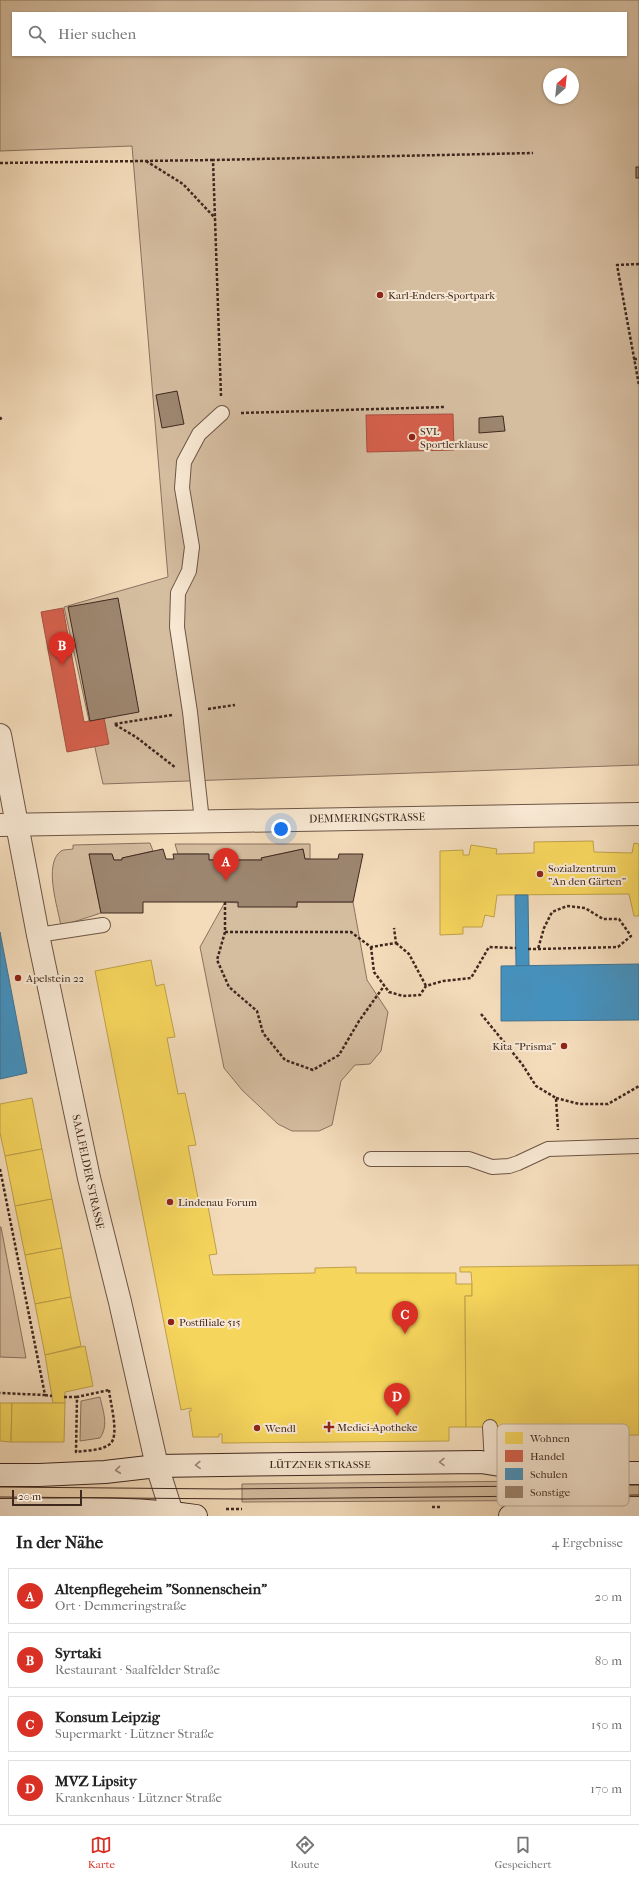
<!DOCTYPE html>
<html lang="de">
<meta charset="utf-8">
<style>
body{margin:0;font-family:"IM FELL French Canon",serif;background:#f6f6f6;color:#222}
.compass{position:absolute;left:543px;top:68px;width:36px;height:36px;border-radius:50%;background:#fff;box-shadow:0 1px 3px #0004;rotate:27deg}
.scale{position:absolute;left:12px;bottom:10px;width:70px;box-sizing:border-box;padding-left:4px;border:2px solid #3f281f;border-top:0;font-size:11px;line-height:14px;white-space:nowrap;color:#3f281f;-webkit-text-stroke:3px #f8e8d3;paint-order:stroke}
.you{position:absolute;left:281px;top:829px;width:14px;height:14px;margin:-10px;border:3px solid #fff;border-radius:50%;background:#1a73e8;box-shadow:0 0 0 6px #1a73e833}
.badge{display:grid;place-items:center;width:26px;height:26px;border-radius:50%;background:#d93025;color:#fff;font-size:13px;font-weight:700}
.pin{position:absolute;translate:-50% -33px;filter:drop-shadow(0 1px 2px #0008)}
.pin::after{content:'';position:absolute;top:21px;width:14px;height:12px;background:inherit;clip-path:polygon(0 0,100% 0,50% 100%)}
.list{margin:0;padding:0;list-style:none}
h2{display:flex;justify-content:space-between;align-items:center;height:52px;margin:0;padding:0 16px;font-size:17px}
h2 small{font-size:13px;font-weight:400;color:#767676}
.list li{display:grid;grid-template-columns:26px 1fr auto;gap:12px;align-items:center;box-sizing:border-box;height:56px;margin:0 8px 8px;padding:0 8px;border:1px solid #e0e0e0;border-radius:0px}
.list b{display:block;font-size:15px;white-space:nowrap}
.list p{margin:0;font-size:13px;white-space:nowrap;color:#767676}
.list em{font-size:13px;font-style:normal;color:#767676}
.icon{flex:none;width:22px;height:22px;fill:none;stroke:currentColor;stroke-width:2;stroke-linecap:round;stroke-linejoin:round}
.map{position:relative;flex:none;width:639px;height:1516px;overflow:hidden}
.search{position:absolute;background:#fff;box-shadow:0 1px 3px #0004;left:12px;right:12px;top:12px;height:44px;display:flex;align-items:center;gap:10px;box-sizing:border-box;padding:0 14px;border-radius:0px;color:#767676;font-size:15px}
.sheet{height:308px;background:#fff}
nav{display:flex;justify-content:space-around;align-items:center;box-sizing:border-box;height:56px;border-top:1px solid #e0e0e0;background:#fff;font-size:11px;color:#767676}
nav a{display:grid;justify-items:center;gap:2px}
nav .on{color:#d93025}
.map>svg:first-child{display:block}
.green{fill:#d5bda0;stroke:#8a7260;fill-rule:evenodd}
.homes{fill:#f6d55c;stroke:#bfa14a}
.shops{fill:#d6604d;stroke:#a94f3f}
.schools{fill:#4393c3;stroke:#427392}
.building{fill:#9d8670;stroke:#3f281f}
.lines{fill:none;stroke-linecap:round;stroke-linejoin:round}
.service-casing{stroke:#6c5546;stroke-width:16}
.minor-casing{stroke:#6c5546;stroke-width:24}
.tertiary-casing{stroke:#6c5546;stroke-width:24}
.secondary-casing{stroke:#3f281f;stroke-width:24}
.path{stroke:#3f281f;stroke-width:2.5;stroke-dasharray:3 2;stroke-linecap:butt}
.service{stroke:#f8e8d3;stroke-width:14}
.minor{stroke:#f8e8d3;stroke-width:22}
.tertiary{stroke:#f8e8d3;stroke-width:22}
.secondary{stroke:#f8e8d3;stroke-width:22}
.tram{stroke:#3f281f;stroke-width:1}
.oneway{stroke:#9c8879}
.poi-dot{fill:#8f2418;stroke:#f8e8d3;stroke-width:1.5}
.labels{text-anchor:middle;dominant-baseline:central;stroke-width:4;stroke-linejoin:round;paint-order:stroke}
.poi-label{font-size:11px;fill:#3f281f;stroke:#f8e8d3;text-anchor:start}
.street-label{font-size:11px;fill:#3f281f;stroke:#f8e8d3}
.key{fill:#f8e8d3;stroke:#c0ae9d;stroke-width:1}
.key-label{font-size:11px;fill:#3f281f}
</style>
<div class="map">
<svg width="639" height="1516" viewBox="0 0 639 1516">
<rect width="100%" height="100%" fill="#f4dcbb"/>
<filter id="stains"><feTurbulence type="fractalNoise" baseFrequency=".005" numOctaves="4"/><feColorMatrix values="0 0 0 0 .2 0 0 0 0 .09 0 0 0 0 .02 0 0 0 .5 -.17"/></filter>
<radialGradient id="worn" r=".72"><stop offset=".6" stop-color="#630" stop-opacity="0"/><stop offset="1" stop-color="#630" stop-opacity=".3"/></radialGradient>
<g class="green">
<path d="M0 0H639V765L103 784 64 607 168 577 132 146 0 151ZM13 13H626V55H13ZM549 74H573V98H549Z"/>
<path d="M150 843 153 851 122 858V860H114L112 854H89L101 913 61 926C58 908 43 864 61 851 64 849 69 850 73 849V845Z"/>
<path d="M175 844H310V859H305L303 849 261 858 262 860H209L208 854H178Z"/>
<path d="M225 902 297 907V902H353L367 980 388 1012 381 1051 370 1064 355 1065 341 1081 332 1125 319 1131H292L278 1124 242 1090 224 1068 200 947Z"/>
<path d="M0 1227H1L26 1358 0 1357Z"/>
<path d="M100 1397C103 1411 109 1425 100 1438L80 1441 81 1401Z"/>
<path d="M639 1480V1500L242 1502V1484Z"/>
</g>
<g class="homes">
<path d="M593 841 594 852 632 853 634 843 639 844V916H634L629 894 497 895 494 917 485 915 482 927H463V934L440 935V851L463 850V855H469L471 845 497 849 496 854 534 853V842Z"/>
<path d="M151 960 156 986 164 984 175 1037 167 1038 178 1094 185 1093 196 1145 188 1146 199 1203 207 1201 217 1254 209 1255 213 1275 315 1273V1268L356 1267V1273H456V1284H472V1296H465L466 1427H449V1441L222 1443V1434H219V1437H193L189 1411H191V1408L181 1410 95 971Z"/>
<path d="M32 1098 42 1149 5 1156 0 1133V1104Z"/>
<path d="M42 1149 52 1199 15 1206 5 1156Z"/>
<path d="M52 1199 62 1248 25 1255 15 1206Z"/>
<path d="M62 1248 71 1297 35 1304 25 1255Z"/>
<path d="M639 1265V1435L523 1436 522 1427H466L465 1296H472V1284L471 1272H460V1267Z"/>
<path d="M71 1297 81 1346 45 1355 35 1304Z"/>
<path d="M85 1346 93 1386 65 1392V1403H53L45 1355Z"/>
<path d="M0 1403H12L11 1442 0 1441Z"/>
<path d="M12 1403H65L64 1442H11Z"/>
</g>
<g class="shops">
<path d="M453 414 454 450 367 452 366 415Z"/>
<path d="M63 608 84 722 104 718 109 744 67 752 41 612Z"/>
</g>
<g class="schools">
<path d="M515 895H528L529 966H516Z"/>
<path d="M0 932 27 1073 0 1079Z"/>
<path d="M639 964V1020L501 1021V966Z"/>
</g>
<g class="building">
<rect x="636" y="167" width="3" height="11"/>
<path d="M177 391 184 424 162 428 156 395Z"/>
<path d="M503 416 505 431 479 433V418Z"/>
<path d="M118 598 139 712 90 721 68 607Z"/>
<path d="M163 849 166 859H174L173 854H209V860H262L261 858 303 849 305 859H338L339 854H363L353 902H297V907H238V902H143V913H101L89 854H112L114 860H122V858Z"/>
</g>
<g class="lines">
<defs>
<g id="service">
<path d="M202 821 190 712 177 627 178 593 189 571 192 547 182 488 184 462 199 434 222 413"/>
<path d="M38 935 103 925"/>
<path d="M371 1159H469L492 1167 509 1166 518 1163 548 1149 639 1146"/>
<path d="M490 1427 492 1463"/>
</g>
<g id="minor">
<path d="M0 735 38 935 89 1178 120 1302 157 1466"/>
<path d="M0 825 639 814"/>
</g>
<path id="tertiary" d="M157 1466 173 1516"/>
<g id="secondary">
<path d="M0 1475H39L105 1472 157 1466 221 1465 481 1462 550 1473H639"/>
<path d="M0 1510C66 1510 130 1506 196 1516"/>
<path d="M510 1516 556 1509 639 1508"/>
</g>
</defs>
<use href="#service" class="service-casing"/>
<use href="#minor" class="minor-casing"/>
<use href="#tertiary" class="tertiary-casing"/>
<use href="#secondary" class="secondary-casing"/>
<g class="path">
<path d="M146 161 183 184 215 218"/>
<path d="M0 163 213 160"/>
<path d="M639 264 617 265 639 385"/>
<path d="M634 359H639"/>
<path d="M221 396 213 160 533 153"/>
<path d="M241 413 444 407"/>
<path d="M0 417 2 421"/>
<path d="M208 709 235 705"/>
<path d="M172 715 114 724 136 737 176 768"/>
<path d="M225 902V932H351L371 947 396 943 394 928"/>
<path d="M225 932 217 960 229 987 257 1011 263 1033 285 1060 313 1070 339 1055 359 1021 384 986"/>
<path d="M396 943 409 954 426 986"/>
<path d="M371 947 374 972 389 992 403 996 420 995 426 986 443 981 471 978 489 947 516 948"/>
<path d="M528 949H538L618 947 631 936 619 919H603L585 908 567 906 552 912 544 928 538 949"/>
<path d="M481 1014 522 1064 536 1086 556 1098 558 1130"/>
<path d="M556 1098 579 1104H608L639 1086"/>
<path d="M0 1169 45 1395 0 1393"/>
<path d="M109 1390C110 1402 120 1436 110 1444 101 1451 87 1450 76 1452L77 1397Z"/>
<path d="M45 1395 52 1396"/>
<path d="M64 1397H77"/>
<path d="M432 1507H442"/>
<path d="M226 1509H242"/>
</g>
<use href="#service" class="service"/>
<use href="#minor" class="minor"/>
<use href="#tertiary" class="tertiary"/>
<use href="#secondary" class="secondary"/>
<g class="tram">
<path d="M0 1487 225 1489 639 1485"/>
<path d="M0 1497 242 1499 639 1495"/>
</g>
</g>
<defs><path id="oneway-chevron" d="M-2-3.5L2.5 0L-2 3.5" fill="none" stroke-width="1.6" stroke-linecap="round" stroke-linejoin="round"/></defs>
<g class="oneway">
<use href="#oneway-chevron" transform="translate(442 1462) rotate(179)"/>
<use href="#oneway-chevron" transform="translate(198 1465) rotate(178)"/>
<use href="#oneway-chevron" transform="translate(118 1470) rotate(174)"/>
</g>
<g class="poi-dot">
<circle cx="380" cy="295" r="4"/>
<circle cx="412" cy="437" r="4"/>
<circle cx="540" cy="874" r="4"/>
<circle cx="18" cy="978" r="4"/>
<circle cx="564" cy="1046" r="4"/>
<circle cx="170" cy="1202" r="4"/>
<circle cx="171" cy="1322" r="4"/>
<path d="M327 1421h4v4h4v4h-4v4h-4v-4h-4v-4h4z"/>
<circle cx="257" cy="1428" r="4"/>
</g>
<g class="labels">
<g class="poi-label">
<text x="388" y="295">Karl-Enders-Sportpark</text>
<text x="420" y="431">SVL<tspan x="420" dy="13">Sportlerklause</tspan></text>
<text x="548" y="868">Sozialzentrum<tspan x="548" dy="13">"An den Gärten"</tspan></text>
<text x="26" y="978">Apelstein 22</text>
<text x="556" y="1046" text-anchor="end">Kita "Prisma"</text>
<text x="178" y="1202">Lindenau Forum</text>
<text x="179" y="1322">Postfiliale 515</text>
<text x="337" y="1427">Medici-Apotheke</text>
<text x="265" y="1428">Wendl</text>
</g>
<g class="street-label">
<text transform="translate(367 818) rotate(-1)">DEMMERINGSTRASSE</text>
<text transform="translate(88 1172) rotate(78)">SAALFELDER STRASSE</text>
<text x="320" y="1464">LÜTZNER STRASSE</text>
</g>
</g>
<rect x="497" y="1424" width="132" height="82" rx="6" class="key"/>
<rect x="505" y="1432" width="18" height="12" fill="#f6d55c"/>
<rect x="505" y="1450" width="18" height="12" fill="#d6604d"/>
<rect x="505" y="1468" width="18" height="12" fill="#4393c3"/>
<rect x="505" y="1486" width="18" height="12" fill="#9d8670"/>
<g class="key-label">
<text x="530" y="1442">Wohnen</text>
<text x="530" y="1460">Handel</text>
<text x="530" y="1478">Schulen</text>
<text x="530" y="1496">Sonstige</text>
</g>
<rect width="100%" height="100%" filter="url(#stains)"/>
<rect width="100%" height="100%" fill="url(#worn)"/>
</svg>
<svg class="compass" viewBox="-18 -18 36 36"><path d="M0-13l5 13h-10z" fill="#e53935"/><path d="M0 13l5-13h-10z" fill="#767676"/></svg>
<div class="scale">20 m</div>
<div class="you"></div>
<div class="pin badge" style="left:226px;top:881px">A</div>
<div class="pin badge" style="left:62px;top:665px">B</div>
<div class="pin badge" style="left:405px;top:1334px">C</div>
<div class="pin badge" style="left:397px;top:1416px">D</div>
<div class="search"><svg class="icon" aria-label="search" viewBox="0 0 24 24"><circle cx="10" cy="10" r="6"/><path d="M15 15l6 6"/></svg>Hier suchen</div>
</div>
<section class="sheet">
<h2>In der Nähe<small>4 Ergebnisse</small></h2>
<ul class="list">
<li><span class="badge">A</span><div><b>Altenpflegeheim &quot;Sonnenschein&quot;</b><p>Ort · Demmeringstraße</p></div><em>20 m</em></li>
<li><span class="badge">B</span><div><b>Syrtaki</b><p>Restaurant · Saalfelder Straße</p></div><em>80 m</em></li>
<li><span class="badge">C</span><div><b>Konsum Leipzig</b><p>Supermarkt · Lützner Straße</p></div><em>150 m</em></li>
<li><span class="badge">D</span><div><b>MVZ Lipsity</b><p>Krankenhaus · Lützner Straße</p></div><em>170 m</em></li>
</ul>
</section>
<nav>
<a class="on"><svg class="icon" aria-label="map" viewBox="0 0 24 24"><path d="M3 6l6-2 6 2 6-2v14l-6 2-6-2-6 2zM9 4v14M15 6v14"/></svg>Karte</a>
<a><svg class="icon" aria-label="directions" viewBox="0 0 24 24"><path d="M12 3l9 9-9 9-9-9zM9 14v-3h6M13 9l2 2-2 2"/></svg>Route</a>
<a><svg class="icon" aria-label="saved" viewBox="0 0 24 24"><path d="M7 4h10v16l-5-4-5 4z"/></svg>Gespeichert</a>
</nav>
